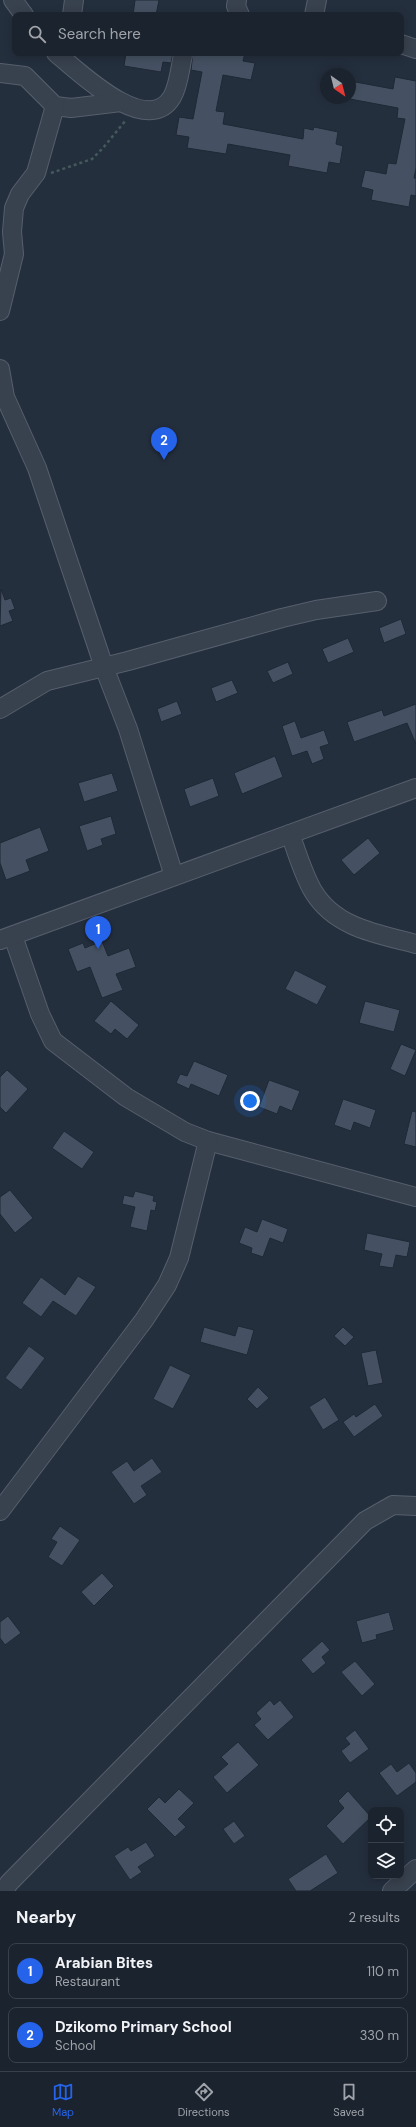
<!DOCTYPE html>
<style>
body{margin:0;font-family:"DM Sans",sans-serif;background:#282f3a;color:#f1f3f6}
.controls{position:absolute;right:12px;bottom:12px;display:grid;overflow:hidden;border-radius:8px;box-shadow:0 2px 10px #0003}
.controls button{width:36px;height:36px;display:grid;place-items:center;padding:0;border:0;border-bottom:1px solid #39404a;background:#1b232e;color:#f1f3f6;font:20px sans-serif}
.compass{position:absolute;left:320px;top:68px;width:36px;height:36px;border-radius:50%;background:#1b232e;box-shadow:0 2px 10px #0003;rotate:145deg}
.you{position:absolute;left:250px;top:1101px;width:14px;height:14px;margin:-10px;border:3px solid #fff;border-radius:50%;background:#1a73e8;box-shadow:0 0 0 6px #1a73e833}
.badge{display:grid;place-items:center;width:26px;height:26px;border-radius:50%;background:#2563eb;color:#fff;font-size:13px;font-weight:700}
.pin{position:absolute;translate:-50% -33px;filter:drop-shadow(0 1px 2px #0008)}
.pin::after{content:'';position:absolute;top:21px;width:14px;height:12px;background:inherit;clip-path:polygon(0 0,100% 0,50% 100%)}
.list{margin:0;padding:0;list-style:none}
h2{display:flex;justify-content:space-between;align-items:center;height:52px;margin:0;padding:0 16px;font-size:17px}
h2 small{font-size:13px;font-weight:400;color:#a0a4aa}
.list li{display:grid;grid-template-columns:26px 1fr auto;gap:12px;align-items:center;box-sizing:border-box;height:56px;margin:0 8px 8px;padding:0 8px;border:1px solid #39404a;border-radius:8px}
.list b{display:block;font-size:15px;white-space:nowrap}
.list p{margin:0;font-size:13px;white-space:nowrap;color:#a0a4aa}
.list em{font-size:13px;font-style:normal;color:#a0a4aa}
.icon{flex:none;width:22px;height:22px;fill:none;stroke:currentColor;stroke-width:2;stroke-linecap:round;stroke-linejoin:round}
.map{position:relative;flex:none;width:416px;height:1891px;overflow:hidden}
.search{position:absolute;background:#1b232e;box-shadow:0 2px 10px #0003;left:12px;right:12px;top:12px;height:44px;display:flex;align-items:center;gap:10px;box-sizing:border-box;padding:0 14px;border-radius:8px;color:#a0a4aa;font-size:15px}
.sheet{height:180px;background:#1b232e}
nav{display:flex;justify-content:space-around;align-items:center;box-sizing:border-box;height:56px;border-top:1px solid #39404a;background:#1b232e;font-size:11px;color:#a0a4aa}
nav a{display:grid;justify-items:center;gap:2px}
nav .on{color:#2563eb}
.map>svg:first-child{display:block}
.building{fill:#455162;stroke:#1f2835}
.lines{fill:none;stroke-linecap:round;stroke-linejoin:round}
.minor-casing{stroke:#565f6c;stroke-width:20}
.path{stroke:#44595c;stroke-width:2.5;stroke-dasharray:3 3;stroke-linecap:butt}
.minor{stroke:#38414e;stroke-width:18}
</style>
<div class="map">
<svg width="416" height="1891" viewBox="0 0 416 1891">
<rect width="100%" height="100%" fill="#242f3e"/>
<g class="building">
<path d="M135 0H159L156 15H133Z"/>
<path d="M126 53H173L171 63 163 62 161 72 124 66Z"/>
<path d="M193 53 205 55V53H245L243 61 255 63 251 80 223 75 216 111 225 112 223 124 303 139 304 128 313 130 314 127 338 132 336 144 343 146 340 164 329 162 327 173 288 166 290 155 228 144 226 154 187 148 189 137 176 135 179 117 193 119 202 72 191 70Z"/>
<path d="M395 77 416 81V168L414 178H416V196L411 195 409 207 371 200 373 190 361 187 365 170 386 174 388 163 396 164 405 119 397 118 398 108 350 99V81L393 89Z"/>
<path d="M1 589 5 600 11 598 15 609 9 611 13 621 0 626Z"/>
<path d="M401 619 406 634 384 643 379 628Z"/>
<path d="M348 638 354 652 328 663 322 649Z"/>
<path d="M288 662 293 674 273 683 267 671Z"/>
<path d="M232 680 238 693 216 702 211 688Z"/>
<path d="M177 701 182 714 161 722 157 709Z"/>
<path d="M416 704V744L407 723 354 742 347 722 382 710 384 716Z"/>
<path d="M295 721 301 738 324 730 329 744 320 747 324 759 312 764 307 751 292 756 282 726Z"/>
<path d="M275 756 283 777 242 794 234 773Z"/>
<path d="M112 773 118 791 84 802 78 783Z"/>
<path d="M213 778 219 796 190 807 184 789Z"/>
<path d="M111 816 116 834 101 839 103 845 87 851 79 826Z"/>
<path d="M40 827 49 851 26 860 30 871 6 880 0 863V843Z"/>
<path d="M368 838 380 853 354 875 341 860Z"/>
<path d="M102 941 108 956 129 948 136 967 116 974 123 990 102 998 90 967 77 972 68 949 83 943 85 948Z"/>
<path d="M295 970 327 986 317 1005 285 989Z"/>
<path d="M111 1001 139 1025 127 1039 115 1029 111 1034 94 1021Z"/>
<path d="M365 1001 400 1010 394 1032 359 1023Z"/>
<path d="M401 1044 416 1050 405 1076 390 1069Z"/>
<path d="M194 1061 228 1075 219 1096 191 1084 189 1089 176 1083 180 1074 187 1076Z"/>
<path d="M7 1070 28 1089 6 1113 0 1107V1077Z"/>
<path d="M269 1080 300 1091 292 1111 280 1106 277 1114 259 1107Z"/>
<path d="M343 1099 376 1110 370 1128 354 1122 351 1131 334 1125Z"/>
<path d="M412 1111 416 1112V1147L404 1144Z"/>
<path d="M64 1131 94 1152 82 1169 52 1148Z"/>
<path d="M10 1190 33 1218 15 1233 0 1214V1197Z"/>
<path d="M135 1191 154 1196 153 1201 157 1202 155 1211 151 1210 147 1231 130 1227 135 1207 122 1204 124 1195 133 1197Z"/>
<path d="M262 1219 288 1229 283 1243 270 1238 263 1257 251 1253 252 1248 239 1243 245 1227 257 1232Z"/>
<path d="M367 1233 410 1242 407 1257 396 1255 393 1268 379 1266 382 1254 364 1250Z"/>
<path d="M78 1276 96 1287 76 1316 53 1301 41 1317 22 1303 41 1277 65 1295Z"/>
<path d="M238 1326 254 1330 247 1355 200 1342 204 1327 235 1336Z"/>
<path d="M343 1327 354 1337 345 1346 334 1336Z"/>
<path d="M29 1346 45 1358 21 1390 5 1378Z"/>
<path d="M376 1350 383 1383 368 1386 361 1353Z"/>
<path d="M170 1365 191 1375 173 1409 153 1399Z"/>
<path d="M258 1387 269 1398 257 1409 247 1399Z"/>
<path d="M325 1397 339 1420 323 1430 309 1407Z"/>
<path d="M375 1404 383 1416 354 1437 343 1422 354 1414 356 1417Z"/>
<path d="M152 1458 162 1472 141 1486 147 1495 134 1504 111 1472 127 1461 134 1471Z"/>
<path d="M60 1526 80 1540 62 1566 48 1557 57 1542 51 1539Z"/>
<path d="M102 1573 114 1586 94 1606 81 1592Z"/>
<path d="M389 1612 394 1630 376 1635 377 1639 362 1643 356 1621Z"/>
<path d="M8 1616 21 1633 5 1645 0 1638V1622Z"/>
<path d="M322 1641 330 1650 322 1657 326 1663 313 1674 301 1660Z"/>
<path d="M355 1661 375 1684 362 1696 341 1672Z"/>
<path d="M270 1700 274 1705 280 1700 294 1717 268 1740 254 1725 261 1719 256 1713Z"/>
<path d="M355 1730 369 1749 350 1763 341 1751 350 1744 345 1738Z"/>
<path d="M238 1742 259 1765 227 1793 213 1777 228 1764 221 1757Z"/>
<path d="M409 1763 416 1773V1782L397 1796 379 1773 391 1764 397 1772Z"/>
<path d="M179 1789 194 1803 178 1819 186 1827 175 1837 147 1809 159 1797 165 1803Z"/>
<path d="M348 1791 371 1817 343 1844 326 1826 344 1808 338 1801Z"/>
<path d="M234 1821 245 1836 234 1844 223 1829Z"/>
<path d="M146 1842 155 1856 138 1867 142 1872 130 1880 114 1856 128 1847 131 1851Z"/>
<path d="M326 1854 338 1873 310 1891H296L288 1879Z"/>
</g>
<g class="lines">
<defs>
<g id="minor">
<path d="M13 0 24 15"/>
<path d="M237 0 236 6 240 15"/>
<path d="M72 15 74 0"/>
<path d="M314 15 317 0"/>
<path d="M401 44 416 49"/>
<path d="M56 53C77 70 147 139 172 97 179 85 180 68 183 55"/>
<path d="M0 73 25 76 55 106 71 108 121 102"/>
<path d="M0 311 14 254 12 232 14 208 20 194 36 173 55 106"/>
<path d="M0 369 5 397 37 468 104 667 128 729 174 876"/>
<path d="M0 709 47 681 128 661 282 618 316 610 377 601"/>
<path d="M290 834C297 852 303 874 313 891 335 928 378 934 416 944"/>
<path d="M13 936 40 1014 53 1041 126 1097 185 1132 208 1141 416 1197"/>
<path d="M0 940 416 788"/>
<path d="M0 1511 144 1320 167 1285 179 1258 208 1141"/>
<path d="M4 1891 9 1883 365 1521 393 1505 416 1506"/>
<path d="M392 1891 416 1869"/>
</g>
</defs>
<use href="#minor" class="minor-casing"/>
<path class="path" d="M51 173 92 159 103 148 126 120"/>
<use href="#minor" class="minor"/>
</g>
</svg>
<div class="controls">
<button><svg class="icon" aria-label="locate" viewBox="0 0 24 24"><circle cx="12" cy="12" r="6"/><path d="M12 2v4M12 18v4M2 12h4M18 12h4"/></svg></button>
<button><svg class="icon" aria-label="layers" viewBox="0 0 24 24"><path d="M12 4l9 5-9 5-9-5zM3 14l9 5 9-5"/></svg></button>
</div>
<svg class="compass" viewBox="-18 -18 36 36"><path d="M0-13l5 13h-10z" fill="#e53935"/><path d="M0 13l5-13h-10z" fill="#a0a4aa"/></svg>
<div class="you"></div>
<div class="pin badge" style="left:98px;top:949px">1</div>
<div class="pin badge" style="left:164px;top:460px">2</div>
<div class="search"><svg class="icon" aria-label="search" viewBox="0 0 24 24"><circle cx="10" cy="10" r="6"/><path d="M15 15l6 6"/></svg>Search here</div>
</div>
<section class="sheet">
<h2>Nearby<small>2 results</small></h2>
<ul class="list">
<li><span class="badge">1</span><div><b>Arabian Bites</b><p>Restaurant</p></div><em>110 m</em></li>
<li><span class="badge">2</span><div><b>Dzikomo Primary School</b><p>School</p></div><em>330 m</em></li>
</ul>
</section>
<nav>
<a class="on"><svg class="icon" aria-label="map" viewBox="0 0 24 24"><path d="M3 6l6-2 6 2 6-2v14l-6 2-6-2-6 2zM9 4v14M15 6v14"/></svg>Map</a>
<a><svg class="icon" aria-label="directions" viewBox="0 0 24 24"><path d="M12 3l9 9-9 9-9-9zM9 14v-3h6M13 9l2 2-2 2"/></svg>Directions</a>
<a><svg class="icon" aria-label="saved" viewBox="0 0 24 24"><path d="M7 4h10v16l-5-4-5 4z"/></svg>Saved</a>
</nav>
